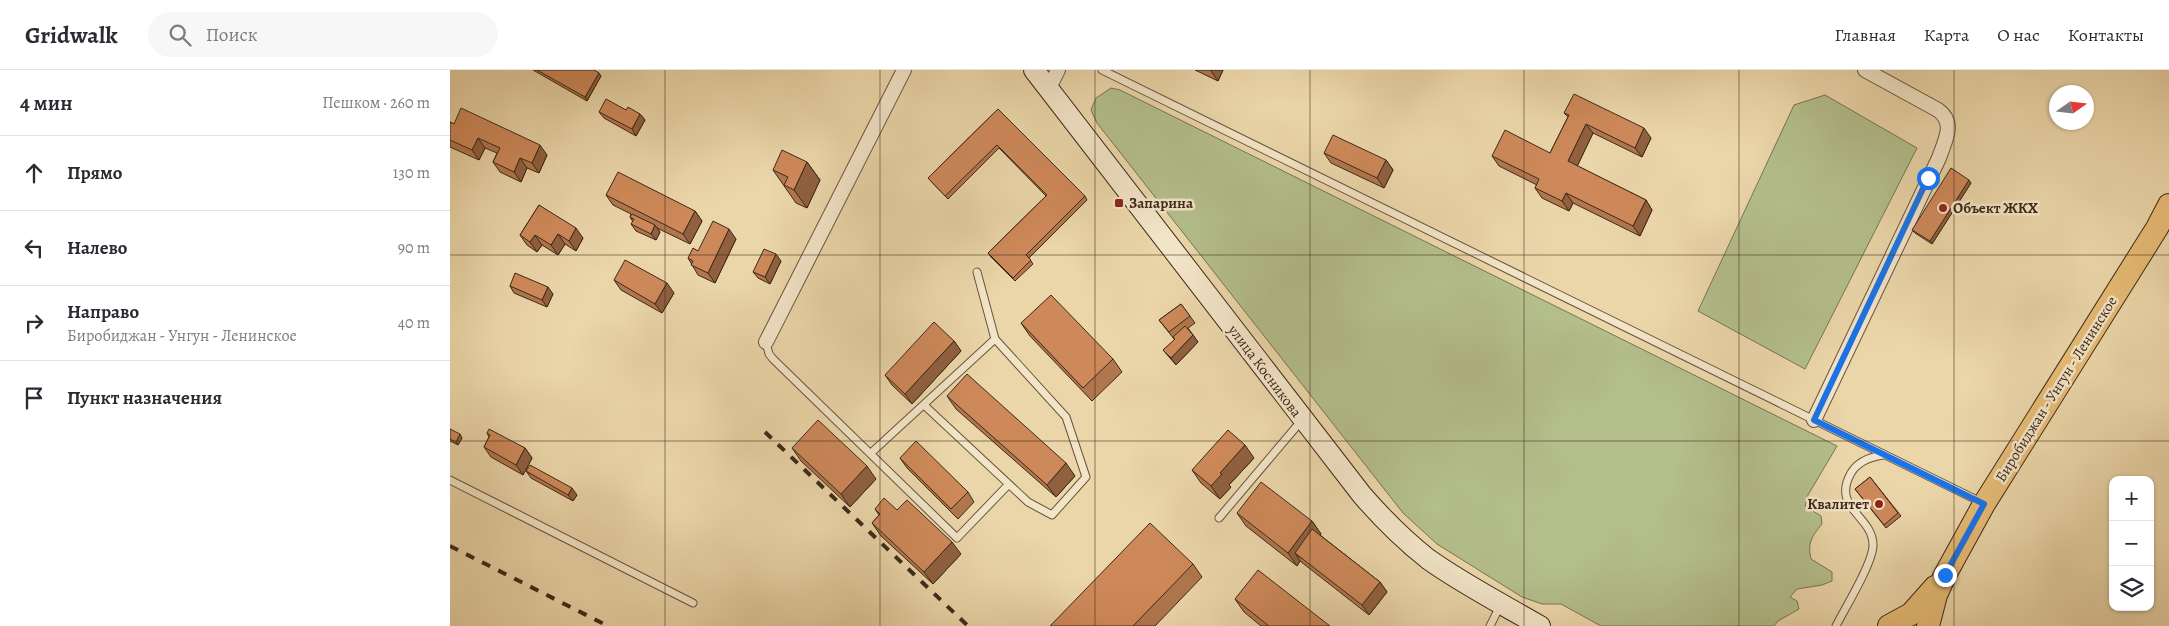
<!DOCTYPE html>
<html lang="ru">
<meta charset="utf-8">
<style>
body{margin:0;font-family:Alegreya,serif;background:#f7f7f7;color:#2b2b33}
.controls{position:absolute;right:15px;bottom:15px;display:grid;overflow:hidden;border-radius:10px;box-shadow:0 1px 4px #0004}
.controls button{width:45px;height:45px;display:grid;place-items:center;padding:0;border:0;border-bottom:1px solid #e1e1e2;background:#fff;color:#2b2b33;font:25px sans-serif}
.compass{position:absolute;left:1599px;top:15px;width:45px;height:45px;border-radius:50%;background:#fff;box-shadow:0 1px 4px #0004;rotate:76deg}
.stop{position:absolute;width:15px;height:15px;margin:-11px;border:4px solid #1a73e8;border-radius:50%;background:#fff}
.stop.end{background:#1a73e8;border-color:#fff;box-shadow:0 1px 5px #0008}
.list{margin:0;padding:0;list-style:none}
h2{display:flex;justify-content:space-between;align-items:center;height:65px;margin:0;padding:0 20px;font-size:21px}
h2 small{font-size:16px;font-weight:400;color:#7c7c81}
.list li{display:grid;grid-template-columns:32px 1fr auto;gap:15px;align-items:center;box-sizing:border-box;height:75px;padding:0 20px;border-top:1px solid #e1e1e2}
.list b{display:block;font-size:19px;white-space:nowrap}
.list p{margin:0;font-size:16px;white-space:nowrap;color:#7c7c81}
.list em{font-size:16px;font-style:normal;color:#7c7c81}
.icon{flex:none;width:28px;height:28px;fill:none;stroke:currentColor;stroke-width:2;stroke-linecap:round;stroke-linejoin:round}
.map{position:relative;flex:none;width:1719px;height:556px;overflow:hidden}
header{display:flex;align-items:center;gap:30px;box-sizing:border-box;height:70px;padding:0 25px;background:#fff;border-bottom:1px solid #e1e1e2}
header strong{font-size:24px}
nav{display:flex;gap:28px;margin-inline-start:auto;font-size:18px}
.search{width:350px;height:45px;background:#f7f7f7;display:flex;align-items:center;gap:12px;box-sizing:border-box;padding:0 18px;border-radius:28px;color:#7c7c81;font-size:19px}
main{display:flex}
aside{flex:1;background:#fff}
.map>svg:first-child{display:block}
.green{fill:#b3be8b;stroke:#787452}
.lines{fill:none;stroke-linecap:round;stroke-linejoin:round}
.lane-casing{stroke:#68543d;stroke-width:9}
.street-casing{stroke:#68543d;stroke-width:16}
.secondary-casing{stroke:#3d2919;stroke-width:22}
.primary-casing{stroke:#3d2919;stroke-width:24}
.lane{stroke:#f2e4c7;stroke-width:7}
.street{stroke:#f2e4c7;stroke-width:14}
.secondary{stroke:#f2e4c7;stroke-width:20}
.primary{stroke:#e6bb74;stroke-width:22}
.rail{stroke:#3d2919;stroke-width:4;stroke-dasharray:9 9;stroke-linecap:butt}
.wall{fill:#b1764d;stroke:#3d2919}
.shaded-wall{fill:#90603f;stroke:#3d2919}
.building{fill:#ce895a;stroke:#3d2919}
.route{stroke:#1a73e8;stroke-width:6}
.grid{fill:none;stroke:#3d2919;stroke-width:1;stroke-opacity:0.55}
.poi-dot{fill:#8f2418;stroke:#f2e4c7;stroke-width:2}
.labels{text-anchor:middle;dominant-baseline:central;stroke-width:5;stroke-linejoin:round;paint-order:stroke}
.poi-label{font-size:15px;font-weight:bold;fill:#3d2919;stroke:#f2e4c7;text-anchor:start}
.street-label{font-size:15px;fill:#3d2919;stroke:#f2e4c7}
</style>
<header>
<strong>Gridwalk</strong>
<div class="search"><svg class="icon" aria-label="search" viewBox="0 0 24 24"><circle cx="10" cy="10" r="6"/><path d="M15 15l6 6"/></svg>Поиск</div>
<nav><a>Главная</a><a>Карта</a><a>О нас</a><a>Контакты</a></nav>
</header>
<main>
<aside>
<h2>4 мин<small>Пешком · 260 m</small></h2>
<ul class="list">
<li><svg class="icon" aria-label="ahead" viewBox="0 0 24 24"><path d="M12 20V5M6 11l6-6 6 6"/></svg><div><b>Прямо</b></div><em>130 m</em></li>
<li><svg class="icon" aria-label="left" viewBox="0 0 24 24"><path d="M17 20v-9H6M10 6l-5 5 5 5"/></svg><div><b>Налево</b></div><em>90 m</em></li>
<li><svg class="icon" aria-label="right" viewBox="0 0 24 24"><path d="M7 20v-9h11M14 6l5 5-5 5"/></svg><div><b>Направо</b><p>Биробиджан - Унгун - Ленинское</p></div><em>40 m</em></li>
<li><svg class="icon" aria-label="arrive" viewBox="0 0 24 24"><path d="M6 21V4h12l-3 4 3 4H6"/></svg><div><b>Пункт назначения</b></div></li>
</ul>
</aside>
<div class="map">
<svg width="1719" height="556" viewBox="0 0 1719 556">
<rect width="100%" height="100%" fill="#ebd6a9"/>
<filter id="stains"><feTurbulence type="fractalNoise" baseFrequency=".004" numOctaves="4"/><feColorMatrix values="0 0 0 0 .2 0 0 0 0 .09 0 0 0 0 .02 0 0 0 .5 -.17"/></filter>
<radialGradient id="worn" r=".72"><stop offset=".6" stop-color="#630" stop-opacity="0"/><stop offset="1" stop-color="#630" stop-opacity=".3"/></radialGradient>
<g class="green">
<path d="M661 18 670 20 1387 376 1358 425 1355 436 1371 446 1372 454C1362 466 1357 473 1361 489L1382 502V511L1372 515 1347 519 1340 527 1347 531 1349 539 1328 551 1324 556H1151L1111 534H1092L1072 527 987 474 953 443 647 53 641 40 646 28Z"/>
<path d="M1375 25 1467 78 1355 299 1248 241 1344 35Z"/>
</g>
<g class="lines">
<defs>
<g id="lane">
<path d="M652 0 1531 432"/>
<path d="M527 202 545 269"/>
<path d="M316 272 319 284 323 289 507 468 558 415"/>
<path d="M421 383 545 269 616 347 636 407 602 445 578 432 474 335"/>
<path d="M0 410 243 533"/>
<path d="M769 448 852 350"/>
<path d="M1040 556 1050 536"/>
<path d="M1386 556C1395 538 1423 493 1423 475 1423 446 1381 438 1401 403 1408 391 1420 387 1433 385"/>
</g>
<g id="street">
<path d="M599 18 608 0"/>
<path d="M316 272 454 0"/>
<path d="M1364 350 1489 88C1495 70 1506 53 1488 40L1415 0"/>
</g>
<path id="secondary" d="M584 0 912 425C932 448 954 470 978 489 1013 514 1052 534 1090 556"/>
<g id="primary">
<path d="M1439 556 1461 544 1485 517"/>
<path d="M1478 556 1486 525 1495 505 1534 434 1707 158 1719 135"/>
</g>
</defs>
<use href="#lane" class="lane-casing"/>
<use href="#street" class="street-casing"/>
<use href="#secondary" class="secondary-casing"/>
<use href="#primary" class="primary-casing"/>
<use href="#lane" class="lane"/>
<use href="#street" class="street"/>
<use href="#secondary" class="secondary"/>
<use href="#primary" class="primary"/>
<g class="rail">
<path d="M315 362 518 556"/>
<path d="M0 476 158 556"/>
</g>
</g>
<g class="wall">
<path d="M83 0H144L151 6 137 31Z"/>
<path d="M745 0H773L768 11Z"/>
<path d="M548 39 635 126 637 130 579 188 583 194 565 211 541 187 538 183 596 126 549 78 498 129 478 108Z"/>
<path d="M176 40 190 44 195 50 186 66 154 48 149 42Z"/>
<path d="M1114 43 1201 68 1192 87 1143 63 1127 96 1196 130 1202 140 1190 166 1123 133 1119 141 1092 128 1085 118 1087 115 1049 96 1042 86 1100 83 1118 47Z"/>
<path d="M0 52 4 54 97 85 89 103 77 98 71 112 50 102 43 92 47 83 35 78 29 90 0 77Z"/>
<path d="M874 83 936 90 943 100 934 118 881 93Z"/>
<path d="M357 92 370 110 357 138 346 133 323 100Z"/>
<path d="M1521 113 1482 174 1465 163 1462 160Z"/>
<path d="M156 125 245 141 252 151 240 174 207 158 210 162 206 170 186 161 181 154 183 152 180 147 181 144 163 135Z"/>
<path d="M89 135 133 168 126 181 115 174 108 185 92 175 87 182 77 175 70 165Z"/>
<path d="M286 169 265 213 248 205 238 188Z"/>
<path d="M331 191 320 214 308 208 303 202Z"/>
<path d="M164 210 224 223 212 243 171 220Z"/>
<path d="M60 216 103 224 97 237 64 223Z"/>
<path d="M731 234 745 253 738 258 748 272 726 295 713 280 725 270 724 269 709 250Z"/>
<path d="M571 253 663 289 672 302 642 331 580 266Z"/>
<path d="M504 271 511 281 462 334 442 315 435 305Z"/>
<path d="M497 326 625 406 606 427 506 339Z"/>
<path d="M0 359 12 368 8 375 0 371Z"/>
<path d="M37 363 75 378 82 388 73 405 41 387 34 377 39 367Z"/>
<path d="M342 378 426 409 400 437 351 391Z"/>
<path d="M450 388 518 422 524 432 508 449 457 398Z"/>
<path d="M804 388 779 415 781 417 770 429 751 413 742 400Z"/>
<path d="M76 401 127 425 123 431 81 408Z"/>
<path d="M1420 407 1451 446 1436 458 1405 419Z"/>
<path d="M425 439 447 440 511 484 483 514 431 466 422 453 429 445Z"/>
<path d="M787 443 862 451 871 464 870 465 930 512 937 522 919 545 850 491 847 496 796 456Z"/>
<path d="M743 494 752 507 705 556H600Z"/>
<path d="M785 529 880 556H811L794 542Z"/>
</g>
<g class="shaded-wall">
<path d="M762 0H773L768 11 761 1Z"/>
<path d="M149 3 151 6 137 31 135 27Z"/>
<path d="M190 44 195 50 186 66 182 59Z"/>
<path d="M1136 54 1143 63 1125 101 1118 91Z"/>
<path d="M1194 58 1201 68 1192 87 1185 78Z"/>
<path d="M28 68 35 78 29 90 22 80Z"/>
<path d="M90 75 97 85 89 103 82 93Z"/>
<path d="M70 88 77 98 71 112 64 102Z"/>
<path d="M936 90 943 100 934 118 927 108Z"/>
<path d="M357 92 370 110 357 138 344 120Z"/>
<path d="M1519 110 1521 113 1482 174 1480 171Z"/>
<path d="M1116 123 1123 133 1119 141 1112 131Z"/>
<path d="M1196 130 1202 140 1190 166 1183 156Z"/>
<path d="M245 141 252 151 240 174 233 164Z"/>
<path d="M205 155 210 162 206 170 201 164Z"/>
<path d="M126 158 133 168 126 181 119 171Z"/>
<path d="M279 159 286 169 265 213 258 203Z"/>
<path d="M108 164 115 174 108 185 101 175Z"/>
<path d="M85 165 92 175 87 182 80 172Z"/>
<path d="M326 184 331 191 320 214 315 207Z"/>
<path d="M217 213 224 223 212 243 205 234Z"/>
<path d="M98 217 103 224 97 237 92 230Z"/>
<path d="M743 265 748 272 726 295 721 288Z"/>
<path d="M504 271 511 281 462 334 455 324Z"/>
<path d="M10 364 12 368 8 375 6 372Z"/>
<path d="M795 375 804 388 779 415 781 417 770 429 761 416 770 403Z"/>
<path d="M75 378 82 388 73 405 66 395Z"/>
<path d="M616 393 625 406 606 427 597 415Z"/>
<path d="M417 396 426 409 400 437 391 424Z"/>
<path d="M122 418 127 425 123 431 118 425Z"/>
<path d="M862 451 871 464 852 489 845 483 850 491 847 496 838 483Z"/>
<path d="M502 472 511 484 483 514 474 502Z"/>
<path d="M930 512 937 522 919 545 912 535Z"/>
</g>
<g class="building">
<path d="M87 0H144L149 3 135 27Z"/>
<path d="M1124 24 1194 58 1185 78 1136 54 1118 91 1196 130 1183 156 1116 123 1112 131 1085 118 1089 109 1042 86 1055 60 1100 83 1119 45 1114 43Z"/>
<path d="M156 29 176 40 178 37 190 44 182 59 149 42Z"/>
<path d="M11 38 90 75 82 93 70 88 64 102 43 92 50 78 28 68 22 80 0 70V52L4 54Z"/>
<path d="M548 39 635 126 576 185 581 190 563 208 538 183 597 125 547 75 495 126 478 108Z"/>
<path d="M883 65 936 90 927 108 874 83Z"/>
<path d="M332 80 357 92 344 120 334 115 338 107 323 100Z"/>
<path d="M1501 98 1519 110 1480 171 1462 160Z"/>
<path d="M168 102 245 141 233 164 156 125Z"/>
<path d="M89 135 126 158 119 171 108 164 101 175 85 165 80 172 70 165Z"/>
<path d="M182 144 205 155 201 164 181 154 184 149 180 147Z"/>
<path d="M263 151 279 159 258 203 241 195 243 191 238 188 243 178 248 181Z"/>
<path d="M314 179 326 184 315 207 303 202Z"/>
<path d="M175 190 217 213 205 234 164 210Z"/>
<path d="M65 203 98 217 92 230 60 216Z"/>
<path d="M601 225 663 289 633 318 571 253Z"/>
<path d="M731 234 740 246 719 262 709 250Z"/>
<path d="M484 252 504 271 455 324 435 305Z"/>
<path d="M735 256 743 265 721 288 713 280 725 269 723 267Z"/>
<path d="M517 304 616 393 597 415 497 326Z"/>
<path d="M368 350 417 396 391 424 342 378Z"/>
<path d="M0 359 10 364 6 372 0 369Z"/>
<path d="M39 359 75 378 66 395 34 377 40 365 37 363Z"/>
<path d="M778 360 795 375 770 403 772 404 761 416 742 400Z"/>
<path d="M466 371 518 422 501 439 450 388Z"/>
<path d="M80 395 122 418 118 425 76 401Z"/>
<path d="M1420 407 1448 443 1434 455 1405 419Z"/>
<path d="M811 412 862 451 838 483 787 443Z"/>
<path d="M434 428 447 440 457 430 502 472 474 502 422 453 430 444 425 439Z"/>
<path d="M700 453 743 494 683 556H600Z"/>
<path d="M862 459 930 512 912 535 845 483Z"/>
<path d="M808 500 880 556H819L785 529Z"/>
</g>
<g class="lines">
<path class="route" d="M1478 108 1364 350 1534 434 1495 505"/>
</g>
<path class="grid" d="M215 0V556M430 0V556M645 0V556M860 0V556M1074 0V556M1289 0V556M1504 0V556M0 185H1719M0 371H1719"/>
<g class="poi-dot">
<rect x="664" y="128" width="10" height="10" rx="2.5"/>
<circle cx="1493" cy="138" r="5"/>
<circle cx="1429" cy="434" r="5"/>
</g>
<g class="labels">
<g class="poi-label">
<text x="679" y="133">Запарина</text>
<text x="1503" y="138">Объект ЖКХ</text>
<text x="1419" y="434" text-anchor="end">Квалитет</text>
</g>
<g class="street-label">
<text transform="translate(815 301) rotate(53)">улица Косникова</text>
<text transform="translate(1606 319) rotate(-58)">Биробиджан - Унгун - Ленинское</text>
</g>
</g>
<rect width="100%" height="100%" filter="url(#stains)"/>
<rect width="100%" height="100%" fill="url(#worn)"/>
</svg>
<div class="controls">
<button>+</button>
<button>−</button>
<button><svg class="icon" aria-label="layers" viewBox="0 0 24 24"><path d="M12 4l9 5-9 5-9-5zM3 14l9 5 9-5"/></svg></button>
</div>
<svg class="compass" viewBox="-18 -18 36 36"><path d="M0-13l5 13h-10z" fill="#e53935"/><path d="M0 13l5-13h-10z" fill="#7c7c81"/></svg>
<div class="stop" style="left:1478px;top:108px"></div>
<div class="stop end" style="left:1495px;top:505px"></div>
</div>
</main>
